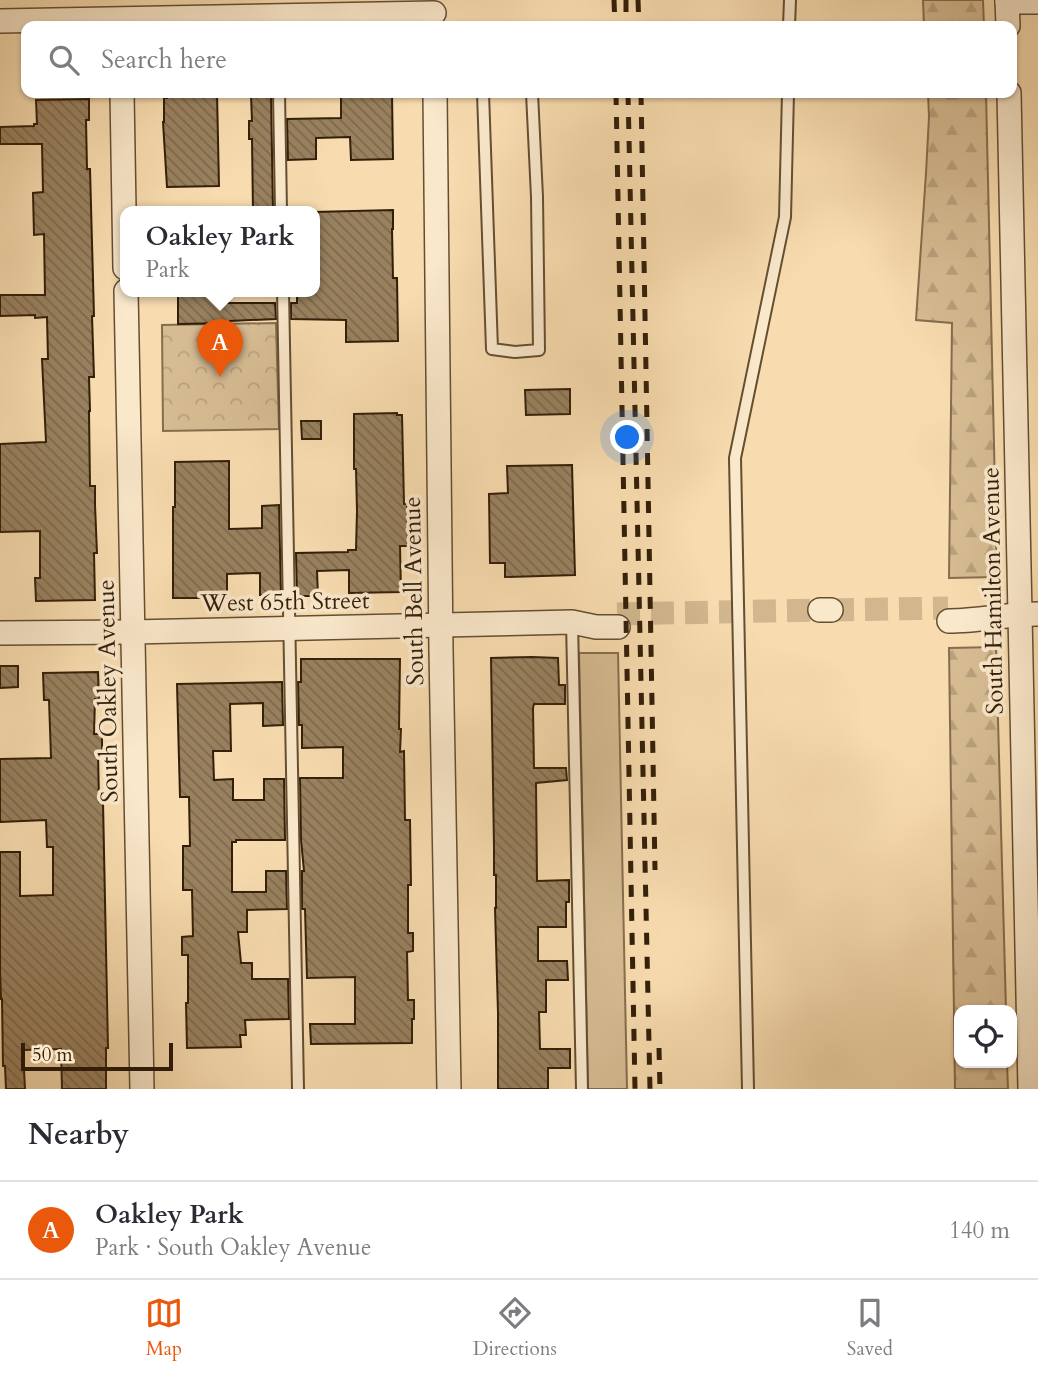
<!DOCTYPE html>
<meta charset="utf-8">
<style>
body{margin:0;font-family:Cardo,serif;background:#f7f7f7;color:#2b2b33}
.controls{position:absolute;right:21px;bottom:21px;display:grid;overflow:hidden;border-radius:14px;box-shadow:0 2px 5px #0004}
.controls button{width:63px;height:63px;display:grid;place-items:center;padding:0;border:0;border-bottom:2px solid #e1e1e2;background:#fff;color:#2b2b33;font:35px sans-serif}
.scale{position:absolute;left:21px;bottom:18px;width:152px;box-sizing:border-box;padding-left:7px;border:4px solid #331f09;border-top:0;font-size:19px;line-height:24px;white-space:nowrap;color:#331f09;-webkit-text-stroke:5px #fae8cb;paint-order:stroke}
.you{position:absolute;left:628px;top:438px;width:24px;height:24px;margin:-18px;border:5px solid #fff;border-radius:50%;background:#1a73e8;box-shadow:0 0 0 10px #1a73e833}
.badge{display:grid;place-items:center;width:46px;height:46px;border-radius:50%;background:#ea580c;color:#fff;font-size:23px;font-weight:700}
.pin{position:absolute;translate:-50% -58px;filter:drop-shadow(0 2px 4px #0008)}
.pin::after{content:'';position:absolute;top:37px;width:24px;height:21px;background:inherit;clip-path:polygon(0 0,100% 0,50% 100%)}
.popup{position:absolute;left:120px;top:206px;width:200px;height:91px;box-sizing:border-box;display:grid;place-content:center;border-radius:14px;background:#fff;filter:drop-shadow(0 2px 5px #0005);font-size:23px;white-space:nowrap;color:#7c7c81}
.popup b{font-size:26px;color:#2b2b33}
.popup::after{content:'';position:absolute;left:50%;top:100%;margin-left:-14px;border:14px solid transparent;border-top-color:#fff}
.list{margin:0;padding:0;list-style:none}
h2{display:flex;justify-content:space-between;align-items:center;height:91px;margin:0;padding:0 28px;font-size:30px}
h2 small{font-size:23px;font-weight:400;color:#7c7c81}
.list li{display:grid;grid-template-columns:46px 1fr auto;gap:21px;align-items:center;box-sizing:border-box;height:98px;padding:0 28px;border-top:2px solid #e1e1e2}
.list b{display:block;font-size:26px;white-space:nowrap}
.list p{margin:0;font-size:23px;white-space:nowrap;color:#7c7c81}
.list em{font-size:23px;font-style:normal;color:#7c7c81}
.icon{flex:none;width:38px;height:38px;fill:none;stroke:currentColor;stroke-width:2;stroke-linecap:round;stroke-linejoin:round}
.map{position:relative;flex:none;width:1038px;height:1089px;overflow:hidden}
.search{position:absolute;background:#fff;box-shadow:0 2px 5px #0004;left:21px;right:21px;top:21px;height:77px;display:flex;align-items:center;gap:18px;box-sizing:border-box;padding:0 24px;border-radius:14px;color:#7c7c81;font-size:26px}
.sheet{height:189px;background:#fff}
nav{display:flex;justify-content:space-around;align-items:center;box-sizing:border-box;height:98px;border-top:2px solid #e1e1e2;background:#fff;font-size:19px;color:#7c7c81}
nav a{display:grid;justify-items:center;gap:4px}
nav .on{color:#ea580c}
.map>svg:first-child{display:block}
.green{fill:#d7bc93;stroke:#856e4e;stroke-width:2}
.forest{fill:url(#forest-firs);stroke:#856e4e;stroke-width:2}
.park{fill:url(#park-crowns);stroke:#856e4e;stroke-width:2}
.building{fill:url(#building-back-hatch);stroke:#331f09;stroke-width:2}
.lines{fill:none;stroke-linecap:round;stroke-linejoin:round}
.street-tunnel{stroke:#d1b68e;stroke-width:23;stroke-dasharray:23 11;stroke-linecap:butt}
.lane-casing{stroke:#644e32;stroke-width:14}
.street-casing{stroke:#644e32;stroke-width:26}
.lane{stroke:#fae8cb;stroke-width:10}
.street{stroke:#fae8cb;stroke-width:23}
.rail{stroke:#331f09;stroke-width:5;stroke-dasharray:12 12;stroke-linecap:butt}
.labels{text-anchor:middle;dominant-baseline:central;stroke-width:7;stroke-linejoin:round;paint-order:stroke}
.street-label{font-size:24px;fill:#331f09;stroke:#fae8cb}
</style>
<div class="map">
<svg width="1038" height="1089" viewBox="0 0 1038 1089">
<defs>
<pattern id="forest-firs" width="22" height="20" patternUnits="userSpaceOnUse" patternTransform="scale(1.75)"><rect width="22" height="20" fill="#d7bc93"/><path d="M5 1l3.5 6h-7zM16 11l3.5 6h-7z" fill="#b9a17d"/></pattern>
<pattern id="park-crowns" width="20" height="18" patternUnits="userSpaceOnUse" patternTransform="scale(1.75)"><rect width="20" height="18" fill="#d7bc93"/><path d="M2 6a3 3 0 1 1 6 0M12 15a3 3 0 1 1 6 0" fill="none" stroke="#b9a17d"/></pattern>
<pattern id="building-back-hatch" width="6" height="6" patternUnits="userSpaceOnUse" patternTransform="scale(1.75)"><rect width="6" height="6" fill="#99815f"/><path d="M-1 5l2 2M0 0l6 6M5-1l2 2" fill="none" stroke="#7d694d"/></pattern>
</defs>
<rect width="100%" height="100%" fill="#f8dcaf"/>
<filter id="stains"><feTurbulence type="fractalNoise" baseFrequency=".00286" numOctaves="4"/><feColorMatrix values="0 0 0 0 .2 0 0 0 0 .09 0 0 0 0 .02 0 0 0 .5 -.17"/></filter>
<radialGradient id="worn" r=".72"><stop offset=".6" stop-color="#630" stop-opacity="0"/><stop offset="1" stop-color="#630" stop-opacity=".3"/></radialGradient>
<path class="green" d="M579 653H618L627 1089H588Z"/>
<g class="forest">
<path d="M923 0H983L984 26H924Z"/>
<path d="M928 93H986L997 577 949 578 952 323 916 320 926 173 929 117Z"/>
<path d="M996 647 1006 1010H959V1063H1007L1008 1089H955L949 648Z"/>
</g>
<path class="park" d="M276 323 279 429 163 431 162 325Z"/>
<g class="building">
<path d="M167 93H217L219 186 167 187 163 122H164V98H167Z"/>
<path d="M392 94 393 159 351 160 350 137 316 138V159L288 160 287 119 341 118V95Z"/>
<path d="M251 95H271L273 211H253L252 139H249V121H252Z"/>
<path d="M89 99V120H86L87 169H90L94 316H92L94 377H89L90 411H89L90 486H95V505L97 553H94L95 600 36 601 35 578H40V531L0 532V444L46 442 42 359H48L47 317 35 318V315L0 316V295H45L44 234 34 235 33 193 43 192 42 144H0V127L34 126V124H37L36 100Z"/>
<path d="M393 210V229H392L393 278H397L398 341 346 342V320L291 319V303H297V291H314V212Z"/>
<path d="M178 291H221V303H275L276 319 230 321V323L178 324Z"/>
<path d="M570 389V414L526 415 525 390Z"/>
<path d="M397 413V415H402L404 504H407L408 546H400L401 592 349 593V570L317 571 318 596H297L296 553 348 552V550H356L357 511 356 469H354V414Z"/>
<path d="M301 421H321V439H302Z"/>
<path d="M229 461V529L262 528V506L279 505 281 595H260V573L227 574V598H173V507H175V462Z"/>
<path d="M572 465 575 575 505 577V563H490L489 494 508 493 507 466Z"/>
<path d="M532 657 558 658 559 685H565V704H534L533 708 534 768H566L567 780 536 783 537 881 569 880V902H566V927H538V961H567L568 980H546V1012H539L540 1049H570V1068H548V1089H498V1013L495 908H496V875H494V847L491 658Z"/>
<path d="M301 659H400L399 729H401L400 752 404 751 405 820H410L411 885H408V933H413V951L407 952 408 1000H414V1019H412V1043L311 1044 310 1024H355V977L307 978 305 909H302V871H304L301 840 300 778H343V747L302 748V725H299L298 682H301Z"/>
<path d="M0 666H18V687L0 688Z"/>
<path d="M98 672 99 699H95L94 734H102V752L98 753 99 802H103L108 1048H106V1089H62L61 1049 23 1050 25 1089H6L5 1066H3L2 999H1L0 972V852H20V896L53 895V847H47L46 820 0 822V759L51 758 49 700H44L43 673Z"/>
<path d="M282 682 283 725 263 726V703L230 704 231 751H213L214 780 233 779V800H264V779H284L285 840H236V842H232V892H266V871H286L287 909 247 910V932H238L241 963H252V979H288L289 1019 245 1020 246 1035H240L241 1047 187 1048 186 1003H188V955H182V937L193 936 192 890H183V846H190L189 797H180L177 684Z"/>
</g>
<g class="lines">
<g class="street-tunnel">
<path d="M831 610 948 608"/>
<path d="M617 614 820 610"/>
</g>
<defs>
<g id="lane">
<path d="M789 26 790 0"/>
<path d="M279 93 281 211"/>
<path d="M483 93 492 349 515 352 539 350 537 197 532 93"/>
<path d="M283 291 298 1089"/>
<path d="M572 622 582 1089"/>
<path d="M748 1089 735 458 785 217 788 93"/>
</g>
<g id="street">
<path d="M1007 0 1008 26"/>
<path d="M1007 2H1038"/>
<path d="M0 21 434 13"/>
<path d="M122 93 125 268"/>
<path d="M435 93 441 650 449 1089"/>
<path d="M1009 93 1030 1089"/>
<path d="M126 291 142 1089"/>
<path d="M820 610H831"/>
<path d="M949 621C979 621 1008 614 1038 614"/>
<path d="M0 633 132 632 572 622 596 627H618"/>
</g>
</defs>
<use href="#lane" class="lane-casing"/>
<use href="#street" class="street-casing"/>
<use href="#lane" class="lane"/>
<use href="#street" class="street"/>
<g class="rail">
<path d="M614 0 615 26"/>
<path d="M626 0V26"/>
<path d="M638 0 639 26"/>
<path d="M616 93 635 1089"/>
<path d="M628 93 650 1089"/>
<path d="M641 93 655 870"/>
<path d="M659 1048 660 1089"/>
</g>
</g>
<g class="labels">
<g class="street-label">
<text transform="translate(414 591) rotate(-91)">South Bell Avenue</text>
<text transform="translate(993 591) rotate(-91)">South Hamilton Avenue</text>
<text transform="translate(285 602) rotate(-1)">West 65th Street</text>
<text transform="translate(108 691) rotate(-91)">South Oakley Avenue</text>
</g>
</g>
<rect width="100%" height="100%" filter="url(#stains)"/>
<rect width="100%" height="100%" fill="url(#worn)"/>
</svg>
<div class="controls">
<button><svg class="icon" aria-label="locate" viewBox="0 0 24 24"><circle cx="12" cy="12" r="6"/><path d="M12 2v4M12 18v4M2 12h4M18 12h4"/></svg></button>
</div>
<div class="scale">50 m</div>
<div class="you"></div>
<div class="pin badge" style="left:220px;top:377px">A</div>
<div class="popup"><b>Oakley Park</b>Park</div>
<div class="search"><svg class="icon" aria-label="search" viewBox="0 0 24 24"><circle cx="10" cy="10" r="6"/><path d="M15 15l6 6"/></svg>Search here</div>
</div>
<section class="sheet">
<h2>Nearby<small></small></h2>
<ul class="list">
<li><span class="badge">A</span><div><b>Oakley Park</b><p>Park · South Oakley Avenue</p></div><em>140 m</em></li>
</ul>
</section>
<nav>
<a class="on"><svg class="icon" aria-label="map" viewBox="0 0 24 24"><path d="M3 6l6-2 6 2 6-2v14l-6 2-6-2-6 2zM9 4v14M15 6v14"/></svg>Map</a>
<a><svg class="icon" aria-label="directions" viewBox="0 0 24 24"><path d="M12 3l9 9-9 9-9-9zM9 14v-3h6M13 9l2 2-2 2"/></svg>Directions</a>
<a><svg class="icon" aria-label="saved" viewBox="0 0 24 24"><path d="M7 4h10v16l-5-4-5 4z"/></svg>Saved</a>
</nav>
